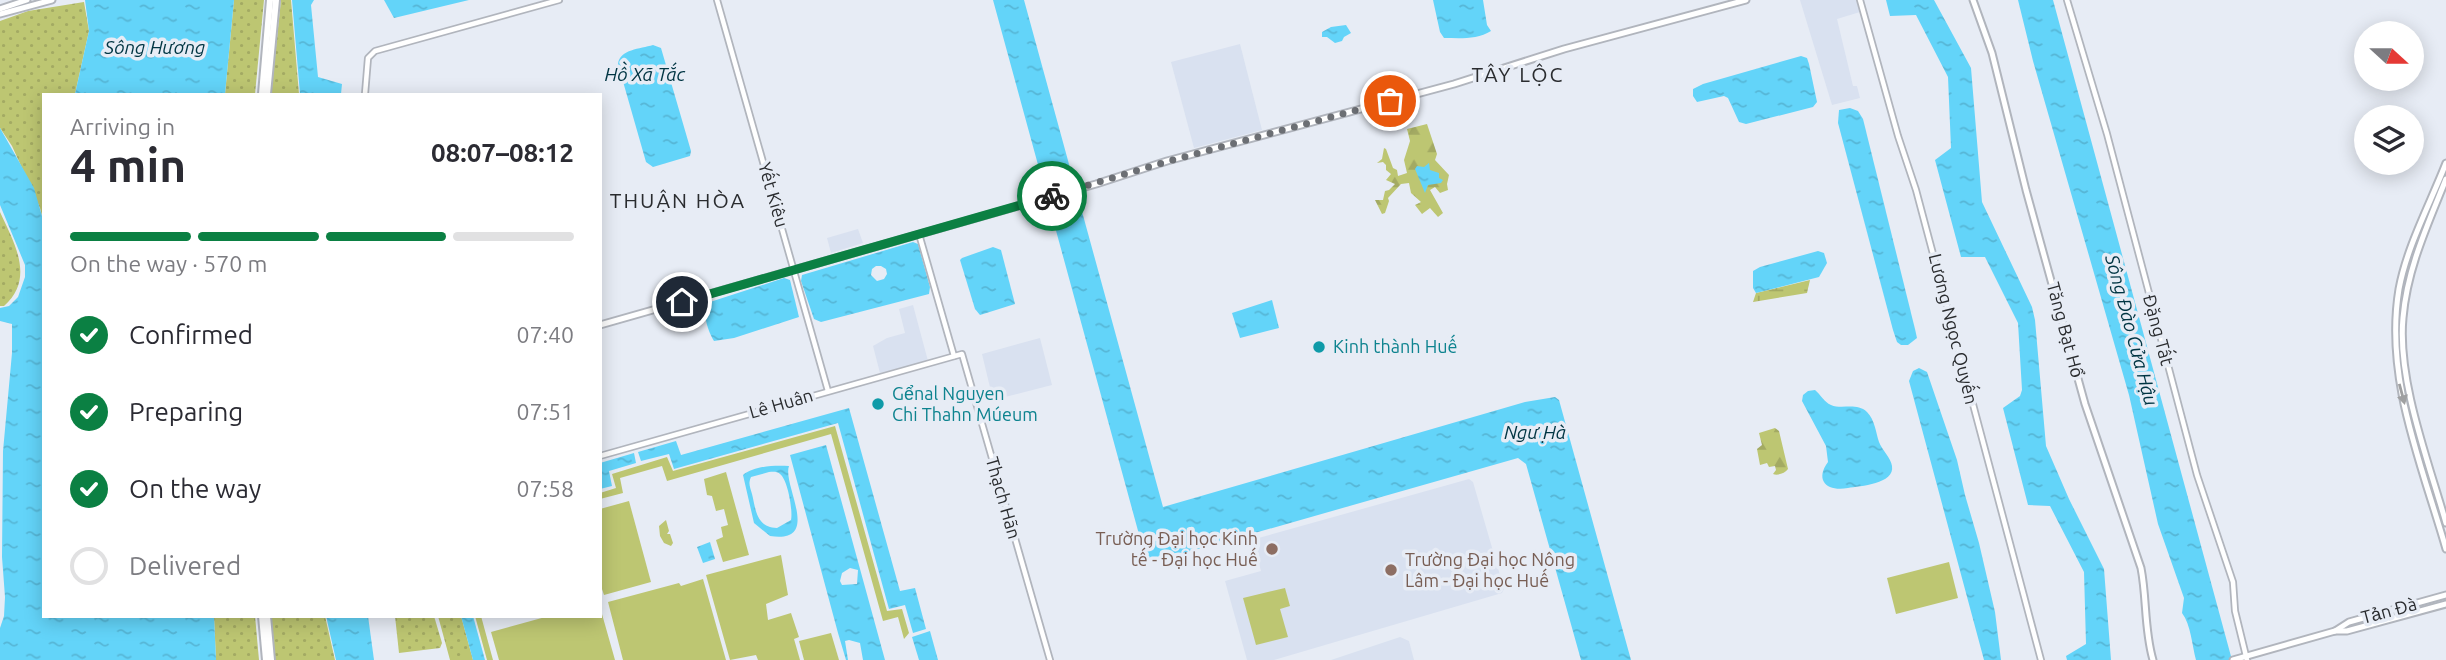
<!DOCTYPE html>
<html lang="en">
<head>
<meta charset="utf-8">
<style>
	:root { --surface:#fff; --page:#f7f7f7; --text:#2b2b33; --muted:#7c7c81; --line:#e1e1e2; --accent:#0b8043 }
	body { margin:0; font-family:Ubuntu,sans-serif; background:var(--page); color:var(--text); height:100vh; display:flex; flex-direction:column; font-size:26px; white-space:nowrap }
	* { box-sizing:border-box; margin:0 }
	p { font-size:23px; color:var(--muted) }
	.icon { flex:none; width:38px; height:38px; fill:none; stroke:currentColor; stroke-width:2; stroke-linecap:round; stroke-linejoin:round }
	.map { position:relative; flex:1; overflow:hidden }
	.side { position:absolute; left:42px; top:93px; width:560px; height:525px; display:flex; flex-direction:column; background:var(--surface); border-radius:0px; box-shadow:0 4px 18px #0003 }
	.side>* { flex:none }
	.needle { width:46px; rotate:111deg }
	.buttons { position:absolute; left:2354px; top:21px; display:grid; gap:14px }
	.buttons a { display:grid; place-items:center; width:70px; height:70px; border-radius:50%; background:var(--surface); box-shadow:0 4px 18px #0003; font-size:35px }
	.pin { position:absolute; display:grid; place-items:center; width:60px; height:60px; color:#fff; margin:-30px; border:4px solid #fff; border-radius:50%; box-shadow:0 2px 7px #0007 }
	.courier { position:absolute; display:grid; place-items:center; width:70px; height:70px; margin:-35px; border:5px solid #0b8043; border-radius:50%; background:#fff; color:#222; box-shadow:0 2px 9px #0007 }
	.head em { font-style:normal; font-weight:600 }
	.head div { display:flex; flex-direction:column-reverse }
	.head { display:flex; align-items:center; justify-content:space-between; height:119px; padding:0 28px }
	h1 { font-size:46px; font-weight:600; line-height:52px }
	.bar { display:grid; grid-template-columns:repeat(4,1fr); gap:10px 7px; align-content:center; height:84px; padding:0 28px }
	.bar i { height:9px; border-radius:5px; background:var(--line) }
	.bar .current { background:var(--accent) }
	.bar p { grid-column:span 4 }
	ol { padding:0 28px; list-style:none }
	li { display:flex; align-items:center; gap:21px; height:77px }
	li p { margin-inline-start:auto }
	li .icon { padding:7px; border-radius:50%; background:var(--accent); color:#fff; stroke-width:4 }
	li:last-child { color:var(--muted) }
	li i { width:38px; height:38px; border:4px solid var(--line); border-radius:50% }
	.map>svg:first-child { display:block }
	.built { fill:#d9e1f0 }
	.green { fill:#bdc672 }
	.forest { fill:url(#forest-firs) }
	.wetland { fill:url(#wetland-marsh) }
	.park { fill:url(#park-dots) }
	.water { fill:url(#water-ripples); fill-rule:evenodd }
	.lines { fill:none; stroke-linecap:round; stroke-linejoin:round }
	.tertiary-casing { stroke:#b1b5bd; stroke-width:8 }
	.secondary-casing { stroke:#b1b5bd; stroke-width:9 }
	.primary-casing { stroke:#b1b5bd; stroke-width:10 }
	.tertiary { stroke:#fff; stroke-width:4.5 }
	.secondary { stroke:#fff; stroke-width:5 }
	.primary { stroke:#fff; stroke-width:6 }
	.oneway { fill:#9fa0a1 }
	.done { stroke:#6c6f74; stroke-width:7; stroke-dasharray:0 12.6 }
	.route { stroke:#0b8043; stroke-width:9 }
	.culture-dot { fill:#0f9aa8; stroke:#e7ecf5; stroke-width:2.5 }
	.education-dot { fill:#8d6e63; stroke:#e7ecf5; stroke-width:2.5 }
	.labels { text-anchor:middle; stroke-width:7; stroke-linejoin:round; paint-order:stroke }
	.street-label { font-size:18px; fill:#2a2c2f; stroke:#e7ecf5 }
	.culture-label { font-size:18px; fill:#0d838f; stroke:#e7ecf5; text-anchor:start }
	.education-label { font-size:18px; fill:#785e54; stroke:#e7ecf5; text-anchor:end }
	.water-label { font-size:19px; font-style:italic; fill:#003543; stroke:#e7ecf5 }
	.quarter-label { font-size:21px; letter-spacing:2px; fill:#2a2c2f; stroke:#e7ecf5 }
</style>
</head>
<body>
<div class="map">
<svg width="2446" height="660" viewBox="0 0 2446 660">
	<defs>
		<pattern id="forest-firs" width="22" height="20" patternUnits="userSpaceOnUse" patternTransform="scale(1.75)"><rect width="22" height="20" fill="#bdc672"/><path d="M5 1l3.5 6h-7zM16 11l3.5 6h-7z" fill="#a3aa63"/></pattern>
		<pattern id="wetland-marsh" width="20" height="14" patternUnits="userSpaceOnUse" patternTransform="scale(1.75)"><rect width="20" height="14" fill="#bdc672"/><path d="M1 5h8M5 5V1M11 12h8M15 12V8" fill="none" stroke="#a3aa63"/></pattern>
		<pattern id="park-dots" width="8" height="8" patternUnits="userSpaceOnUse" patternTransform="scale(1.75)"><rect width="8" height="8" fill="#bdc672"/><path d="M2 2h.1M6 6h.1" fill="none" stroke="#a3aa63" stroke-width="1.8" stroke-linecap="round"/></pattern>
		<pattern id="water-ripples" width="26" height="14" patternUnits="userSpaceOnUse" patternTransform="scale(1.75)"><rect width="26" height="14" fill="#63d4f9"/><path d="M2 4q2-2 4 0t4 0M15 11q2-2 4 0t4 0" fill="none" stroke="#56b6d6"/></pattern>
	</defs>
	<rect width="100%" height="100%" fill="#e7ecf5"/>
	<!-- built -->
	<g class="built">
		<path d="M1800,0H1856L1860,12L1837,19L1853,86H1857L1860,98L1832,105Z"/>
		<path d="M1240,44L1262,130L1194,148L1171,62Z"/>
		<path d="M858,229L863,243L831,253L827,238Z"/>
		<path d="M913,305L928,361L880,373L873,346L887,338L905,333L899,309Z"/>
		<path d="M1040,338L1052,385L993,400L982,354Z"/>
		<path d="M1469,479L1473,482L1504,589L1502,593L1274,660H1247L1225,581L1261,571L1257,557L1252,558L1248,541Z"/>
		<path d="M1400,637L1409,641L1414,660H1331Z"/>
	</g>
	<!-- green -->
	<g class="green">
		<path d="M835,426L887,611L902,609L909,633L904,639L898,617L883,621L831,434L667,481L662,466L620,478L623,493L600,499V493L616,488L612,474L667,457L673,471Z"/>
		<path d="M726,472L749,555L723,562L716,540L723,537L721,527L728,525L724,509L716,511L712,496L707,495L704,479Z"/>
		<path d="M629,501L651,582L604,595L600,583V509Z"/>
		<path d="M666,520L669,531L667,534H670L673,543L671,546L664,543L660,536L659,526Z"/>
		<path d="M781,555L788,595L766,604L768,620L791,613L799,637L794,639L800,660H758L756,655L730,660L706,575Z"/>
		<path d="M1949,562L1958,598L1896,614L1887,578Z"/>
		<path d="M703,579L726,660H623L608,602L679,583L681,586Z"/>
		<path d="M1285,588L1290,606L1280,609L1288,637L1256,645L1243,598Z"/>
		<path d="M600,607L615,660H499L491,632L549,616H600Z"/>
		<path d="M475,616H481L493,660H487Z"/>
		<path d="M831,633L839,660H804L799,641Z"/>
	</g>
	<!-- forest -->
	<g class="forest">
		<path d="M1427,124L1437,154L1435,160L1449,175L1447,184L1448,190L1440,193L1435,187L1430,190L1443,213L1438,217L1430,208L1422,214L1415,205L1421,202L1411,193L1409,183L1401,184L1388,198L1389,201L1385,213L1382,214L1375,200H1383L1385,191L1389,190L1395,184L1386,180L1391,174L1386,170V165L1383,162L1377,163L1382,159L1384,148L1386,149L1393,168L1397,170L1398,176L1407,173L1404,160L1410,141L1407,129Z"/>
		<path d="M1775,428L1779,431L1788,469C1785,473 1778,476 1773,474L1776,470L1775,466L1769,467L1767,463L1760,465L1757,449L1762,445L1759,433Z"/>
	</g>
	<!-- wetland -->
	<path class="wetland" d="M1810,280L1807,293L1753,302L1756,293Z"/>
	<!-- park -->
	<g class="park">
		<path d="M234,0H264L255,94H225Z"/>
		<path d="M281,0H291L299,94H271Z"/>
		<path d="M84,2L89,31L75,94H44V223L40,208L12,146L0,128V21L28,11Z"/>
		<path d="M0,212C15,244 35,279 4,306H0Z"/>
		<path d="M214,616H255L259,660H216Z"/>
		<path d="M270,616H325L335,660H273Z"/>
		<path d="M395,616H434L442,643L440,648L399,653Z"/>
		<path d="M438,616H461L473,660H450Z"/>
	</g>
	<!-- water -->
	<g class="water">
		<path d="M85,0H234L225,94H75L89,31Z"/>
		<path d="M292,0H314L311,5L318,77L342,84L341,94H300Z"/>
		<path d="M384,0H469L394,18Z"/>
		<path d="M993,0H1024L1163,507L1525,402L1555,397L1559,400L1631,660H1581L1526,464L1518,458L1153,562L1146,560Z"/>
		<path d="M1433,0H1483L1487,25L1491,31C1477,40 1459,38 1444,38L1440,32Z"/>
		<path d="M1886,0H1934L1971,68L1982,202L2032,307L2035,320L2046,446L2069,499L2104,569L2111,660H2067L2066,656L2086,644L2084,572L2050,506L2028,505L2003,408L2020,396L2022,390L2018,323L1985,257H1961L1935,160L1951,148L1948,77L1916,15L1890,16Z"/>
		<path d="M2018,0H2053L2232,660H2196C2192,645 2191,625 2182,613L2184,598L2158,524L2129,395L2033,61Z"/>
		<path d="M1346,25L1351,33L1344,37L1342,41L1335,43L1327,37H1322V32L1331,27Z"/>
		<path d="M653,45L661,48L691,151L690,156L653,167L646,162L618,64C620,49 640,49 653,45Z"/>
		<path d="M1801,56L1807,58L1809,64L1817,102L1813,107L1746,124L1739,122L1728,98L1724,96L1697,102L1693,96V89L1703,84Z"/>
		<path d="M1850,108L1858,111L1863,119L1915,329L1917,338L1908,345H1901L1897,342L1893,330L1838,123L1839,110Z"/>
		<path d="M0,128L34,188L44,223V616H214L216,660H0V628L4,616L5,597L2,557L3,451L12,353V324L0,321V308L9,306L18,297L25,277V265L0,205Z"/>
		<path d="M1429,163L1430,170L1439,173V178L1443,180L1441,183L1428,185L1425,193L1415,169L1417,166L1424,167Z"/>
		<path d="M913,242L918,244L930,287L929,294L821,322L814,319L801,281L802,275ZM881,266L886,269L887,274L884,279L877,281L871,275L872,269L876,266Z"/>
		<path d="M993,247L1001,250L1015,304L980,315L975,309L960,260L962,258Z"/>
		<path d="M1818,251L1824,253L1827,263L1819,277L1756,293L1753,288V271L1760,267Z"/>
		<path d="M784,278L790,280L799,317L734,338L714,341C708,332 702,313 707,303Z"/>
		<path d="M1272,300L1279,328L1240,338L1232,313Z"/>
		<path d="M1919,368L1927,372L1957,460L1965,495L1979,543L1995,612L2001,660H1984L1909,381L1913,371Z"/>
		<path d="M1815,390C1821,395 1824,402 1831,405C1842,410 1856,402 1867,412C1875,420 1876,433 1879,442C1882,450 1891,458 1892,466C1895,484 1860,486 1848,488C1828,492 1814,481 1828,462L1826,446L1802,401L1803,395L1808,391Z"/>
		<path d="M849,408L900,591L915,588L926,629L913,633L905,605L889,609L838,423L674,469L669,454L641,461L638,452L676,441L681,455Z"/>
		<path d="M826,445L885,660H863L860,643L849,640L845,641L848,660H846L838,633L790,455ZM850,568L858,570L857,584L842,585L840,581L842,573Z"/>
		<path d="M634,453L636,463L609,471L612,486L600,489V463Z"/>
		<path d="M789,466C782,485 823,544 770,536L754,523L743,475C754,466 774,465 789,466ZM769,472C772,472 777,471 780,474C788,480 793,511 791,520L777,528C756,527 756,510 752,494C750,486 748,484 751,477Z"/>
		<path d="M710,542L715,559L703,563L697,547Z"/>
		<path d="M326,616H368L374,660H336Z"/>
		<path d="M461,616H473L485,660H473Z"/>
		<path d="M930,631L938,660H919L912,637Z"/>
	</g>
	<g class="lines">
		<!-- tertiary casing -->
		<g class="tertiary-casing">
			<g id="tertiary">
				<path d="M717,0L828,391"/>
				<path d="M1860,0L1898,136L1916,190L2041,660"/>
				<path d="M2067,0L2107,134L2197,475L2233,582L2235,611L2247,660"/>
				<path d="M365,94L368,58L375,51L559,0"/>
				<path d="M919,234L954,356"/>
				<path d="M600,456L962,354L1050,660"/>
			</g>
		</g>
		<!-- secondary casing -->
		<g class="secondary-casing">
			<g id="secondary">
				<path d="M1973,0L1992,53L2026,190L2085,404L2141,568C2147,599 2144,629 2153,660"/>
				<path d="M0,9L27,0"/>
				<path d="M0,14L52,0"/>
				<path d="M2446,163C2430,204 2407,246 2399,289C2384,378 2422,465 2446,549"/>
				<path d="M2446,179C2428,224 2407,269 2403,318C2397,380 2429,463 2446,523"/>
				<path d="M600,325L1096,184L1167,161L1454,84L1564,49L1746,0"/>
				<path d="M2335,631L2349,622L2446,595"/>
				<path d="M2233,660L2335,631H2347L2446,604"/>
			</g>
		</g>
		<!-- primary casing -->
		<g class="primary-casing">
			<g id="primary">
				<path d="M262,94L270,0"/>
				<path d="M267,94L276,0"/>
				<path d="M262,616L266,660"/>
				<path d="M267,616L271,660"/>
			</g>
		</g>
		<!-- tertiary -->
		<use href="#tertiary" class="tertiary"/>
		<!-- secondary -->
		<use href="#secondary" class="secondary"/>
		<!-- primary -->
		<use href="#primary" class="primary"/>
	</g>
	<!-- one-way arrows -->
	<defs><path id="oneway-solid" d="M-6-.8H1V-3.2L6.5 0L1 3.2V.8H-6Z" transform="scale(1.75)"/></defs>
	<use class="oneway" href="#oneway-solid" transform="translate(2402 394) rotate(75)"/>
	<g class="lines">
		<!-- done -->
		<path class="done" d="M1052,196L1162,163L1390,101"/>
		<!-- route -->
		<path class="route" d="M682,302L1052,196"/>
	</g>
	<!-- markers -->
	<g class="culture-dot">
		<circle cx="1319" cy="347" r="7"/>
		<circle cx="878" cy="404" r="7"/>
	</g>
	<g class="education-dot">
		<circle cx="1272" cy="549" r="7"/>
		<circle cx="1391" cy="570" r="7"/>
	</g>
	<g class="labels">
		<!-- street labels -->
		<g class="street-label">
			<text transform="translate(773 195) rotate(74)" y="6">Yết Kiêu</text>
			<text transform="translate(1953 329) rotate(76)" y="6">Lương Ngọc Quyến</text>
			<text transform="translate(2065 330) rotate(75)" y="6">Tăng Bạt Hổ</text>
			<text transform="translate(2158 330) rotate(75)" y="6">Đặng Tất</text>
			<text transform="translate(781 404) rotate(-16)" y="6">Lê Huân</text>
			<text transform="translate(1003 498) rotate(74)" y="6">Thạch Hãn</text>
			<text transform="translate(2389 611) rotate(-15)" y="6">Tản Đà</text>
		</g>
		<!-- culture labels -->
		<g class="culture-label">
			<text x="1333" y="353">Kinh thành Huế</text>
			<text x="892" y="400">Gểnal Nguyen<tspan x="892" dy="21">Chi Thahn Múeum</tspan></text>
		</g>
		<!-- education labels -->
		<g class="education-label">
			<text x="1258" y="545">Trường Đại học Kinh<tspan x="1258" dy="21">tế - Đại học Huế</tspan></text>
			<text x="1405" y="566" text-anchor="start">Trường Đại học Nông<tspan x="1405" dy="21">Lâm - Đại học Huế</tspan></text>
		</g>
		<!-- water labels -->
		<g class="water-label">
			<text x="155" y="54">Sông Hương</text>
			<text x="645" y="81">Hồ Xã Tắc</text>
			<text transform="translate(2132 330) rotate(75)" y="7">Sông Đào Cửa Hậu</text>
			<text x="1535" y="439">Ngự Hà</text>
		</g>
		<!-- quarter labels -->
		<g class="quarter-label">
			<text x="1518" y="82">TÂY LỘC</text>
			<text x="678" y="208">THUẬN HÒA</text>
		</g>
	</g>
</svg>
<div class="buttons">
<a><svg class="needle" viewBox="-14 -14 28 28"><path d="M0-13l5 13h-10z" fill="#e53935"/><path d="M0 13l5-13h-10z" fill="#7c7c81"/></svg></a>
<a><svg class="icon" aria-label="layers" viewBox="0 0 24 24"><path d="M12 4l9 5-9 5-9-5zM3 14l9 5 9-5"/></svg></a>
</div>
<div class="pin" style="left:1390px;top:101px;background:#ea580c"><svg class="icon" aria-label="bag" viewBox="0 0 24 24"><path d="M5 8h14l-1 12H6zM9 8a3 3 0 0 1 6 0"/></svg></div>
<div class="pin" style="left:682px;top:302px;background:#1f2937"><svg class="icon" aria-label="home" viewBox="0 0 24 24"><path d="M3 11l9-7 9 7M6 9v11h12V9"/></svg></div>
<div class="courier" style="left:1052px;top:196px"><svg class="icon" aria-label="bike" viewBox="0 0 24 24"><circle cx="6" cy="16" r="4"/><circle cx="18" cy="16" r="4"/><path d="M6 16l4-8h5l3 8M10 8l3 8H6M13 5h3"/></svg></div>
<section class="side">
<div class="head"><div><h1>4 min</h1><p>Arriving in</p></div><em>08:07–08:12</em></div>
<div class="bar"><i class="current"></i><i class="current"></i><i class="current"></i><i></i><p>On the way · 570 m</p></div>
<ol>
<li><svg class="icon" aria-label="check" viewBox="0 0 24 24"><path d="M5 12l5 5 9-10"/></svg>Confirmed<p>07:40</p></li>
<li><svg class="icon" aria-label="check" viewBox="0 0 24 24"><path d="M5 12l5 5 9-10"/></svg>Preparing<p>07:51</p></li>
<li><svg class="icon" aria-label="check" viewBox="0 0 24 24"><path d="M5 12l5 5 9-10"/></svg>On the way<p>07:58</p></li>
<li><i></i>Delivered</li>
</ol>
</section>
</div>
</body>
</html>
